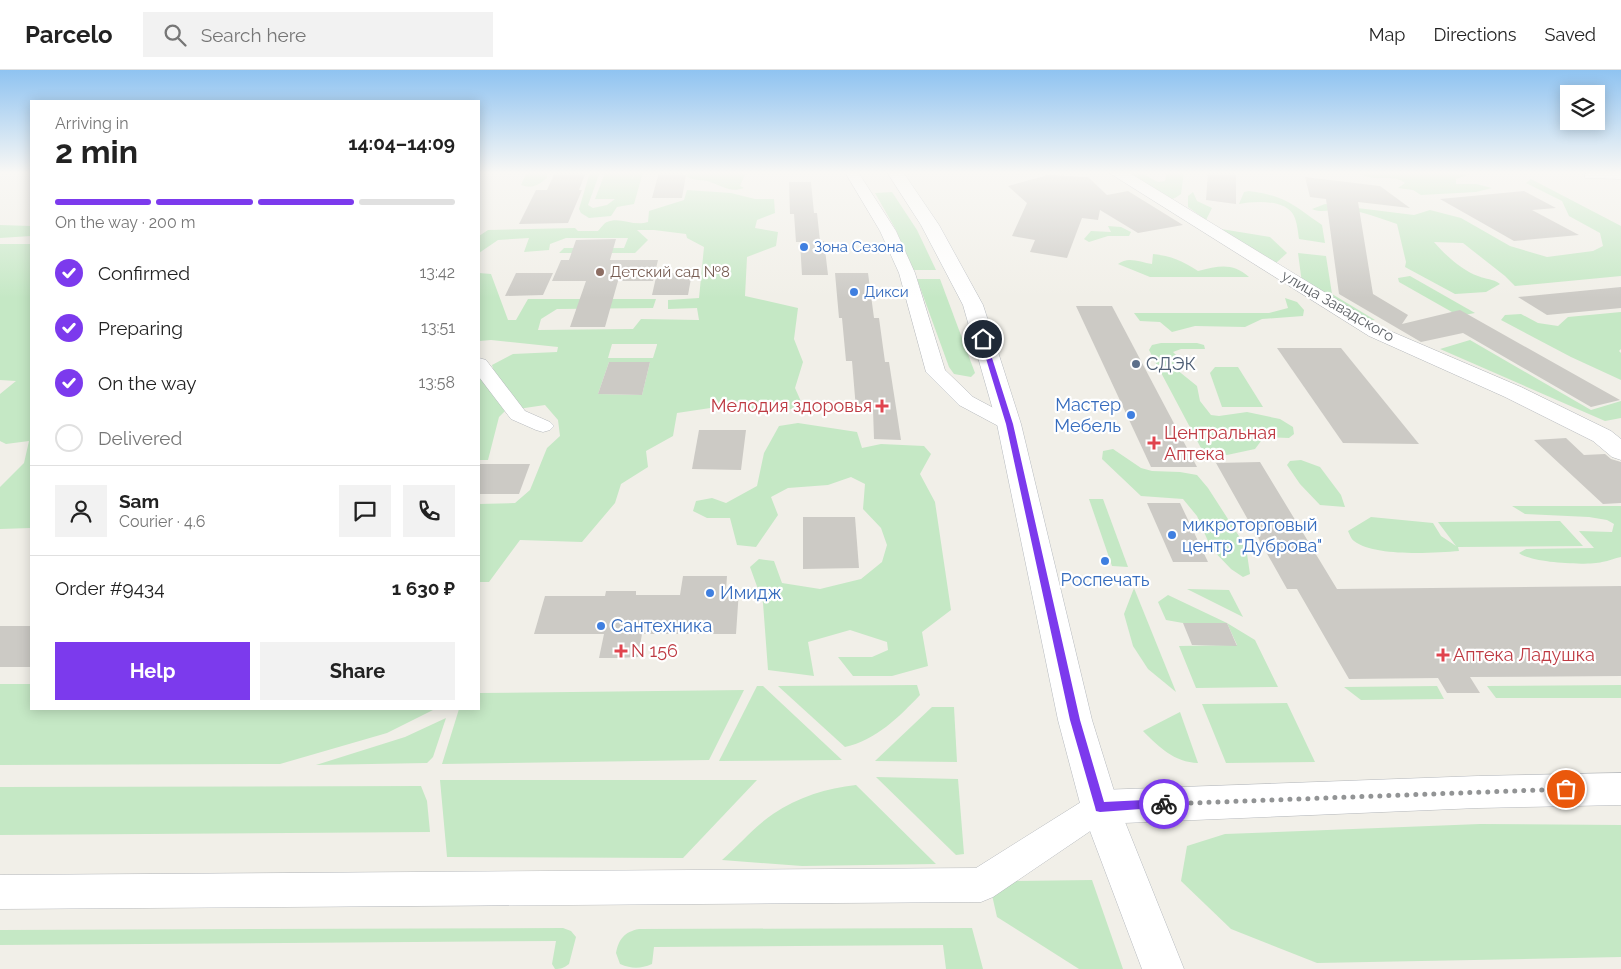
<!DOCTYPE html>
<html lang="en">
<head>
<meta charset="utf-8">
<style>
	:root { --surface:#fff; --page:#f2f2f2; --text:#222; --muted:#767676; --line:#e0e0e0; --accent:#7c3aed }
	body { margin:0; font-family:Raleway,sans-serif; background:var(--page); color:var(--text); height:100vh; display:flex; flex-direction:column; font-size:19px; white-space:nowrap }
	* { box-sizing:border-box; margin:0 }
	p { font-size:16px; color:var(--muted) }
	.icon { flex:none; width:28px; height:28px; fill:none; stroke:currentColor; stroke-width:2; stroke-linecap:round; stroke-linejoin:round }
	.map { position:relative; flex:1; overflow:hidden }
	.sheet { position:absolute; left:30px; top:30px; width:450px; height:610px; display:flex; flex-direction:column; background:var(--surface); border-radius:0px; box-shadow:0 2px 12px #0003 }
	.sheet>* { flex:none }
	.controls { position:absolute; left:1560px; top:15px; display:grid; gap:10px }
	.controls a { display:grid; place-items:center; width:45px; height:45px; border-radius:0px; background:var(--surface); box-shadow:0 2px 12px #0003; font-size:25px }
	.pin { position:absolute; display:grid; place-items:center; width:42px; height:42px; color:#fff; margin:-21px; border:2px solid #fff; border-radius:50%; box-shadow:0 1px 5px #0007 }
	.courier { position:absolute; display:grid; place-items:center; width:50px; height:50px; margin:-25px; border:4px solid #7c3aed; border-radius:50%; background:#fff; color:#222; box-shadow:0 1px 6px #0007 }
	.headline em { font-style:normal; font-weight:700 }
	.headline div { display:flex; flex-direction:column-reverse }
	.headline { display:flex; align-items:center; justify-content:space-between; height:85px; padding:0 25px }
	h1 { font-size:32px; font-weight:700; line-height:38px }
	.bar { display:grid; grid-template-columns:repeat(4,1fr); gap:8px 5px; align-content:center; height:60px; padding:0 25px }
	.bar i { height:6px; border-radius:4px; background:var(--line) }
	.bar .current { background:var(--accent) }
	.bar p { grid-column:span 4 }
	.line { display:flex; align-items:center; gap:12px; padding:0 25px; border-top:1px solid var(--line) }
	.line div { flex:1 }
	.round { display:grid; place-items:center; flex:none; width:52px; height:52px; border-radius:0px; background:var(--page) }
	ol { padding:0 25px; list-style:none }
	li { display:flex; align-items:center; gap:15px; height:55px }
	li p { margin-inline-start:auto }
	li .icon { padding:5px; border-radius:50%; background:var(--accent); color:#fff; stroke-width:4 }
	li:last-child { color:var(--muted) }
	li i { width:28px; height:28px; border:2px solid var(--line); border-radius:50% }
	.button { display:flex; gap:10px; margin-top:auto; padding:10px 25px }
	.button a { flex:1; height:58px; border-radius:0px; background:var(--accent); color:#fff; font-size:20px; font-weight:700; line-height:58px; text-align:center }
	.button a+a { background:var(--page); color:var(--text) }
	header { display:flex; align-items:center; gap:30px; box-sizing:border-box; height:70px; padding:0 25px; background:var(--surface); border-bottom:1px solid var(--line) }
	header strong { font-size:24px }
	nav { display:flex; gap:28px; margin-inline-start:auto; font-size:18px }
	.search { width:350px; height:45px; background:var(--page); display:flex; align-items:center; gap:12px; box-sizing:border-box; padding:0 18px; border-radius:0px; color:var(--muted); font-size:19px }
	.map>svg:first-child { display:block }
	.green { fill:#c5e8c5; fill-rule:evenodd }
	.building { fill:#cccac5 }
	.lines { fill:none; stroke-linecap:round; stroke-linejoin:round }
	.pedestrian-casing { stroke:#b5b8bc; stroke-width:1 }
	.minor-casing { stroke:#b5b8bc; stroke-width:1 }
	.tertiary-casing { stroke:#b5b8bc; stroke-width:1 }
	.secondary-casing { stroke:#b6babf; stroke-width:1 }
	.pedestrian { fill:#fff; fill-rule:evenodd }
	.minor { fill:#fff; fill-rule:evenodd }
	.tertiary { fill:#fff; fill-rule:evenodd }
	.secondary { fill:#fff; fill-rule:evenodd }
	.route { fill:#7c3aed }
	.done { stroke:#929495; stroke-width:5; stroke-dasharray:0 9 }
	.shop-dot { fill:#3f7fe0; stroke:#fff; stroke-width:2 }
	.education-dot { fill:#8d6e63; stroke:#fff; stroke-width:2 }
	.service-dot { fill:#5c6f8a; stroke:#fff; stroke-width:2 }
	.health-dot { fill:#e0444e; stroke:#fff; stroke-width:2 }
	.labels { text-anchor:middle; stroke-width:4.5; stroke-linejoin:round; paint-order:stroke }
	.far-shop-label { font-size:15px; fill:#366cbe; stroke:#fff; text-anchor:start }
	.far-education-label { font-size:15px; fill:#785e54; stroke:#fff; text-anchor:start }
	.far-street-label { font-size:15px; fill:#5f6368; stroke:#fff }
	.service-label { font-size:18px; fill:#4e5e75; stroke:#fff; text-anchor:start }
	.shop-label { font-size:18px; fill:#366cbe; stroke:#fff; text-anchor:start }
	.health-label { font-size:18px; fill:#be3a42; stroke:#fff; text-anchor:start }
</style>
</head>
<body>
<header>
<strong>Parcelo</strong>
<div class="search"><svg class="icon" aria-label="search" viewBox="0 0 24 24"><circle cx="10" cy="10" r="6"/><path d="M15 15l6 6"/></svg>Search here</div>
<nav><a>Map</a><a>Directions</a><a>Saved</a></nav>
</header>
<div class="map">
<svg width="1621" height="899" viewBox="0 0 1621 899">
	<rect width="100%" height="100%" fill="#f1efe8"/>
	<!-- green -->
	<g class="green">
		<path d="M527,102H544L547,104V108C538,115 533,119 521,115Z"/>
		<path d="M590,102H600L588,135L593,138L607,135L615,129H595L605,103H634L632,109L637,102H643L634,134L617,137L611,146L589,148L581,143L579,139Z"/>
		<path d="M688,102H746L740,116L744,118C730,123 723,116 710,112C702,109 695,111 687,107Z"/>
		<path d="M1127,102H1139L1158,112L1165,111L1166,105L1164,102H1184L1181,124L1175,128L1166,131Z"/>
		<path d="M1375,102L1456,103L1467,105L1456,109V114H1476L1492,118L1476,122L1421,125L1413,120L1398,118L1405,113C1392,103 1375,113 1362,104Z"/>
		<path d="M1531,109L1621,156V206L1515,216L1505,206L1463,173L1434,172C1444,184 1463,201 1478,206C1487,210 1492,208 1500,214L1486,222L1455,224L1405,197L1406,192L1397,154C1380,148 1361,141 1343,139C1332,138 1323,144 1312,139L1325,134L1414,145L1430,140L1461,148L1510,176L1547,187L1593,181L1603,176L1600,163L1569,146L1562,131L1526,113Z"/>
		<path d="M687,120L731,123L755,129H774L775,143L757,150L755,158L778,162L776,176L747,187L745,226L798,238L794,269L803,292L795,318L803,336L793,339L748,342L717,337L677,343L673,366L646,381L648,397L621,414L615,433L582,472L520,470L489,512H479V434L515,433L530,420L547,378L560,366L558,350L545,335L505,341L499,347L488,390H479V306L496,308L492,295L513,284L557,282L558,277L491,270L479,271V203L491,204L508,250H516L528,229H656L653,238L557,239L541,249L538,260L633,259L641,249L699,250L697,238L668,239V230L699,228L704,177L687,168L686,164L654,160H637L648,170L635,183H559L564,178H624L628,168H566L550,174L549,180L524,182L529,168L498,170L479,183V166L488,160L575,158L578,161H598C600,159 604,153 607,152C620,146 633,157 648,152L649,141L684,130ZM612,274H657V275L653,288H608ZM609,292H650L642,325L598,324Z"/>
		<path d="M1249,121C1286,126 1293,135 1322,155L1325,173L1299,169C1298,162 1297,152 1294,146C1286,129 1254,131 1239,134L1244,122Z"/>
		<path d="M892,122L917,160L936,200H912L896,160L875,123Z"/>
		<path d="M1193,122L1197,131L1212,138L1206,150L1188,137V126Z"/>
		<path d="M0,155L31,156V166L0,168Z"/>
		<path d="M1108,156L1121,157L1131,162L1129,166H1108L1089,172L1084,169L1091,161L1111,162Z"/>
		<path d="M1215,158L1270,167L1287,183L1276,193Z"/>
		<path d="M0,174H31V458L0,459V417L24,393L29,371L6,374L0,371V324L16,311L0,310Z"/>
		<path d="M1298,183L1326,186L1332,224L1375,250H1363L1302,213Z"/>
		<path d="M1153,184C1171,186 1183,191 1198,201C1219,196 1232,192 1249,207H1150L1118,194C1128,186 1140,192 1152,194Z"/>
		<path d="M1410,206L1475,243L1459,246L1399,212L1398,208Z"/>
		<path d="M917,209H940L975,303L971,307L954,304L949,297Z"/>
		<path d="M1285,228L1297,232L1304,240L1303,246L1262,249L1245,257L1195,256L1172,262L1160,252L1140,251L1134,243H1269L1288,238Z"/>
		<path d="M1621,242V279L1619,281L1621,283V310L1571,287L1501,250L1505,245L1521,244L1538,253L1558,256L1568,247Z"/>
		<path d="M1470,270L1591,340L1621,331V348L1605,351L1440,279Z"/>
		<path d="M1161,273H1197L1204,275L1205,279H1181L1173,282L1181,290L1171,295L1197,316L1200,331L1211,345L1219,346L1247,342L1280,349L1293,357L1294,364L1289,368L1264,367L1255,379L1227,385L1202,380L1149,280L1152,275Z"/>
		<path d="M1215,297H1238L1263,337H1222L1210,303Z"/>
		<path d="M798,353L857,362L862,378L881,374L924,376L931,384L920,404L935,432L951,540L922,562L928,596L892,606H853L838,587H872L888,580L887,572L850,560L808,572L814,606L768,600L763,533L750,497L759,489L774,491L782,513L820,519L861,509L882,492L887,475L881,458L863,439L865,414L851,407L828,415L788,418L771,427L778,445L756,477L737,475L730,448H707L693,441L696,431L712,428L726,433L757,416L764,383L779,356Z"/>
		<path d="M1113,379L1141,398L1152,401L1180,402L1197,405L1208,418L1246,477L1250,504L1243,507L1231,499L1211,478L1197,446L1183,429L1141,426L1102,389L1103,381Z"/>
		<path d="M1301,390L1320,397L1341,425L1345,437L1320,435L1300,414L1287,395L1290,391Z"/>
		<path d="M1089,429H1103L1128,497L1112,496Z"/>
		<path d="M1512,436H1621V487C1615,488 1609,491 1602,492C1587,496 1531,493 1519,483L1526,479L1594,478L1579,461L1612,462L1614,454L1607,450L1589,447L1525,444Z"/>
		<path d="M1371,447L1433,453L1441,466L1456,476L1438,452L1560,451L1583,476L1458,477L1459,481C1433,483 1375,487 1354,471C1351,469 1350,465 1348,461Z"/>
		<path d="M1134,518L1176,622L1148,599L1133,576L1124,544Z"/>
		<path d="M1187,519L1229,520L1243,547Z"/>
		<path d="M1168,525L1227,553L1255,570L1278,617L1196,618L1179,576L1237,575L1227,553H1183L1166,550L1158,532Z"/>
		<path d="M0,614H31V639H435L387,663L280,694L0,695Z"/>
		<path d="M917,615L920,625C899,647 876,670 845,677L778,616Z"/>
		<path d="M1621,615V628H1496L1487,616Z"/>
		<path d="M757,616H763L842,690L719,691Z"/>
		<path d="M1437,616L1444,629L1361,630L1344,617Z"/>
		<path d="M744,620L709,690L442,694L459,639H479V623Z"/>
		<path d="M1287,633L1315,692L1226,693L1202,634Z"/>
		<path d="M932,637H954L957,692L875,691Z"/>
		<path d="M1180,642L1198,693C1174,692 1160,678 1143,661Z"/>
		<path d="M446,648L433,687L427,693L316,695L405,667Z"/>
		<path d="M876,707L958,709L964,784L956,785Z"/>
		<path d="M440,710H757L683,788L447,787Z"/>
		<path d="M856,715L936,794L802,796L722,790C739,775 755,756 773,744C798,727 827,718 856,715Z"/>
		<path d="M421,716L427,731L430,762L0,765V717Z"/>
		<path d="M1480,754L1621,755V887L1317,893L1231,859L1181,811L1187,776L1225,764Z"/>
		<path d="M1092,810L1123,899H1079L997,847L992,825L1007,811Z"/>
		<path d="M563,858L571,861L576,867L569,894C564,898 561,899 555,899L552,894L556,871L0,875V860Z"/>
		<path d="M972,858L983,899H946L943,875L654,877L652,894C640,899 632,899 620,894L616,883C619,869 624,862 639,859Z"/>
	</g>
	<!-- building -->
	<g class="building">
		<path d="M555,102H586L579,120H582L568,153L519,154L536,120H547Z"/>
		<path d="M659,102H684L683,105H686L682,128H652Z"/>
		<path d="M1208,102H1236V134L1206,130Z"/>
		<path d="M1048,105L1088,107L1107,125L1128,121L1183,155L1138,163L1100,140L1098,150L1082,148L1067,188L1030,182L1035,170L1012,166L1027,133L1008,116Z"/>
		<path d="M1305,107L1380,116L1410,138L1358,132L1373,224L1408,245L1402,254L1460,240L1620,330L1591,337L1463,263L1421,272L1339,224L1326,129L1310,127Z"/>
		<path d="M789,112H811L814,143H817L820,171H824L828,205H802L800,172H796L794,144H790Z"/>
		<path d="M1524,121L1556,138L1532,140L1579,165L1514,171L1440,129Z"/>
		<path d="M616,169L610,190H658L653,211H618L605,257H570L586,211H552L561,190H569L576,170Z"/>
		<path d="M516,203H553L543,225L505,226Z"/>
		<path d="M657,203H692L688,225H652Z"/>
		<path d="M835,203H868L874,248H879L885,292H889L901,370L874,369L873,339H856L852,291H846L842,248H839Z"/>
		<path d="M1621,217V238L1547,245L1518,227Z"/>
		<path d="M1076,236H1112L1197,397H1151Z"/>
		<path d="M1277,278H1341L1419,374L1343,373Z"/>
		<path d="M609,292H650L642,325L598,324Z"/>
		<path d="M699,360H746L741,400L692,399Z"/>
		<path d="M1566,368L1584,385L1605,384L1611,389L1621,392V433L1603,434L1534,370Z"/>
		<path d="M1260,392L1337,519L1621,516V606L1470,607L1480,623H1447L1438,608L1349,609L1297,519H1287L1216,393Z"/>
		<path d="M479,394H530L519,424H479Z"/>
		<path d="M1147,433H1180L1208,492H1173Z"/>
		<path d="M803,447H855L859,498L803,499Z"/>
		<path d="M683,506H727L726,520H739L736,564H642L638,587L618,588H599L604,564H534L545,526H605L606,521H636V525H680Z"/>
		<path d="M1183,553H1227L1237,576L1192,575Z"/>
		<rect x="0" y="556" width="31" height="41"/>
	</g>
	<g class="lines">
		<!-- pedestrian casing -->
		<g class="pedestrian-casing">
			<path id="pedestrian" d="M1589,103H1621V109L1585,108V104Z"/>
		</g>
		<!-- minor casing -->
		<g class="minor-casing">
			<g id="minor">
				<path d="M845,102H858L896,161L915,203L945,300L973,327L1016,350L1019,354L1016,358L1009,360L1002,358L959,335L926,302L899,203L880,161Z"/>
				<path d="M479,288L486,290L525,341L550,352L554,356L550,360L543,362L536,360L511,349L479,307Z"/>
				<path d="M1100,722L1111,727L1116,737L1111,747L993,827L981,832L0,839V805L976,798L1089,727Z"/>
			</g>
		</g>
		<!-- tertiary casing -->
		<g class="tertiary-casing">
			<g id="tertiary">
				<path d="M1108,102H1128L1383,258L1521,317L1611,361L1621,369V390L1612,387L1593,371L1505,327L1369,266Z"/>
				<path d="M1621,703V735L1478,738L1100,754L1087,749L1081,737L1087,725L1100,720L1478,706Z"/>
			</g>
		</g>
		<!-- secondary casing -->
		<g class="secondary-casing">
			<path id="secondary" d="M887,102H903L939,155L983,235L1021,354L1092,650L1119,737L1184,899H1142L1081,737L1058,650L997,354L963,235L921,155Z"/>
		</g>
		<!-- pedestrian -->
		<use href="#pedestrian" class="pedestrian"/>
		<!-- minor -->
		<use href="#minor" class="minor"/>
		<!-- tertiary -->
		<use href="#tertiary" class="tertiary"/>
		<!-- secondary -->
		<use href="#secondary" class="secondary"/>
	</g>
	<!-- sky -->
	<linearGradient id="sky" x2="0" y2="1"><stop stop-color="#8fc3f1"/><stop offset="0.45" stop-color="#f9f8f5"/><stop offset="1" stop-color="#f9f8f5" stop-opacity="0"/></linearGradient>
	<rect width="1621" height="228" fill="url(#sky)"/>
	<!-- route -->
	<path class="route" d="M983,267L986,269L1013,354L1080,650L1104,732L1164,729L1168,730L1170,734L1168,737L1100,742L1096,741L1095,737L1070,650L1006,354L980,269Z"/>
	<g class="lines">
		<!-- done -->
		<path class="done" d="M1164,734L1566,719"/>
	</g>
	<!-- markers -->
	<g class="shop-dot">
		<circle cx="804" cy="177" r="5"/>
		<circle cx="854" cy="222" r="5"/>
		<circle cx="1131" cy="345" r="5"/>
		<circle cx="1172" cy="465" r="5"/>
		<circle cx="1105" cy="491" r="5"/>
		<circle cx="710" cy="523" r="5"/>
		<circle cx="601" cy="556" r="5"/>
	</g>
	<circle class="education-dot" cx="600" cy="202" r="5"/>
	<circle class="service-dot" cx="1136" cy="294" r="5"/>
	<g class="health-dot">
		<path d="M879.5 328.5h5v5h5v5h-5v5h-5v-5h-5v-5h5z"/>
		<path d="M1151.5 365.5h5v5h5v5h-5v5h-5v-5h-5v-5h5z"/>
		<path d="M618.5 573.5h5v5h5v5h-5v5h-5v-5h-5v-5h5z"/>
		<path d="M1440.5 577.5h5v5h5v5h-5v5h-5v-5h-5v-5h5z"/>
	</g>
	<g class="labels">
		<!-- far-shop labels -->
		<g class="far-shop-label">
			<text x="814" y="182">Зона Сезона</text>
			<text x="864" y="227">Дикси</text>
		</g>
		<!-- far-education labels -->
		<g class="far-education-label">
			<text x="610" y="207">Детский сад №8</text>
		</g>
		<!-- far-street labels -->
		<g class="far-street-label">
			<text transform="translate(1338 236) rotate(30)" y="5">улица Завадского</text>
		</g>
		<!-- service labels -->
		<g class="service-label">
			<text x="1146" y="300">СДЭК</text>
		</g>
		<!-- shop labels -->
		<g class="shop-label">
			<text x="1121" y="341" text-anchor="end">Мастер<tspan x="1121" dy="21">Мебель</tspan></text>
			<text x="1182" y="461">микроторговый<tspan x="1182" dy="21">центр "Дуброва"</tspan></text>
			<text x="1105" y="516" text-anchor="middle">Роспечать</text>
			<text x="720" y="529">Имидж</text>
			<text x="611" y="562">Сантехника</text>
		</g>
		<!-- health labels -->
		<g class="health-label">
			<text x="872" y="342" text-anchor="end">Мелодия здоровья</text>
			<text x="1164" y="369">Центральная<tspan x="1164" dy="21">Аптека</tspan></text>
			<text x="631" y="587">N 156</text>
			<text x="1453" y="591">Аптека Ладушка</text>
		</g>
	</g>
</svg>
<div class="controls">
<a><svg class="icon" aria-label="layers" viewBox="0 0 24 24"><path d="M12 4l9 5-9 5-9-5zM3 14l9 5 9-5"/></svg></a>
</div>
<div class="pin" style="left:1566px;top:719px;background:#ea580c"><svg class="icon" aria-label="bag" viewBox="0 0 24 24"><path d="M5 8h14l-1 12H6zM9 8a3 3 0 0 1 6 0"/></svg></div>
<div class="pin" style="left:983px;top:269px;background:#1f2937"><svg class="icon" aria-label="home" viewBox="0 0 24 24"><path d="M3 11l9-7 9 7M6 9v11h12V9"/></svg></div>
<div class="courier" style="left:1164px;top:734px"><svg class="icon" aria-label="bike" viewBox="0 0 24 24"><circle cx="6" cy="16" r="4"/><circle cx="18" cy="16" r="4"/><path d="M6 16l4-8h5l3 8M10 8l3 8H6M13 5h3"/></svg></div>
<section class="sheet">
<div class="headline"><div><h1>2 min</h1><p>Arriving in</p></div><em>14:04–14:09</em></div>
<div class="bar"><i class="current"></i><i class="current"></i><i class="current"></i><i></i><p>On the way · 200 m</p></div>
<ol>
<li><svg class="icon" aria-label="check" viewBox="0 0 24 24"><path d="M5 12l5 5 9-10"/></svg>Confirmed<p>13:42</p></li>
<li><svg class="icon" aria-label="check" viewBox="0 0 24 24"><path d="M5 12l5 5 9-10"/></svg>Preparing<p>13:51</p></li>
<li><svg class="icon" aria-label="check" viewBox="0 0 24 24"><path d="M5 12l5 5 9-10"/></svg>On the way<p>13:58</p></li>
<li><i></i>Delivered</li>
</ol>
<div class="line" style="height:90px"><a class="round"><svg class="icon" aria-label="person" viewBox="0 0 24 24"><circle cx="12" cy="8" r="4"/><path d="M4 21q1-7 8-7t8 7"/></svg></a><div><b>Sam</b><p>Courier · 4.6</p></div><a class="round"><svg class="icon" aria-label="chat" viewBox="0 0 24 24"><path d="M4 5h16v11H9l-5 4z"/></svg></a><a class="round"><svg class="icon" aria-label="phone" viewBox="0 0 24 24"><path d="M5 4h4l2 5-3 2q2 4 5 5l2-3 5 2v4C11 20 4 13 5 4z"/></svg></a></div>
<div class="line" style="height:65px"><div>Order #9434</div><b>1 630 ₽</b></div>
<div class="button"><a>Help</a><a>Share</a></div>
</section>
</div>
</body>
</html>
